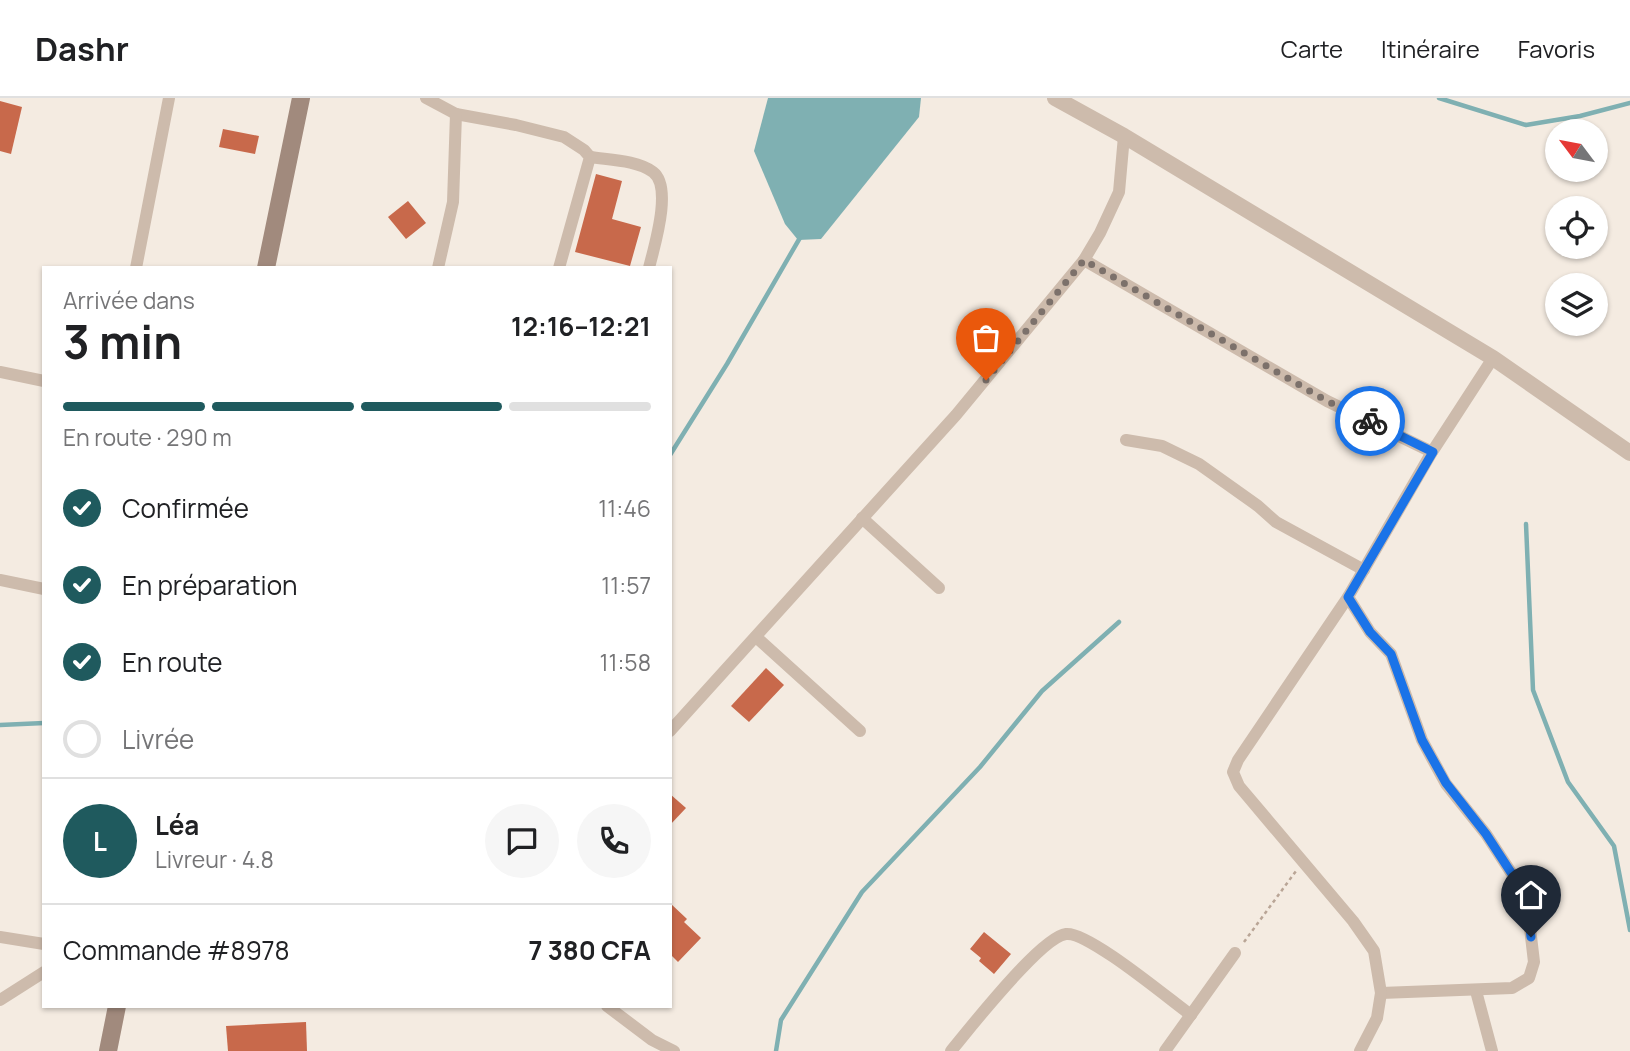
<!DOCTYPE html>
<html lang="fr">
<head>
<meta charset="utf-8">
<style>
	:root { --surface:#fff; --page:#f6f6f6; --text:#202124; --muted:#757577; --line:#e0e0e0; --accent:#1f5a5e }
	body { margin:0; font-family:Manrope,sans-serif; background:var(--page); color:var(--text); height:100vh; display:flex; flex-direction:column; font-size:26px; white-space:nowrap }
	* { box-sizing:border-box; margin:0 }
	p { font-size:23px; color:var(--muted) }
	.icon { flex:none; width:38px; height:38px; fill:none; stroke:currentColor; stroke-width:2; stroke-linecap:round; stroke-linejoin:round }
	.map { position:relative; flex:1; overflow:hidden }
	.panel { position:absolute; left:42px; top:168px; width:630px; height:742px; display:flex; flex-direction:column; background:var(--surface); border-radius:0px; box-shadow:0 2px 5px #0004 }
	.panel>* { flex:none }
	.needle { width:46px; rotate:302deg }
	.controls { position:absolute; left:1545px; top:21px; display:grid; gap:14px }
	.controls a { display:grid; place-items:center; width:63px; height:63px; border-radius:50%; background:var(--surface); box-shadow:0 2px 5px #0004; font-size:35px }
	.pin { position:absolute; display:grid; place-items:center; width:60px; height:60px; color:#fff; margin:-72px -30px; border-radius:50% 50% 50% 0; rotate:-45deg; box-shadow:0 0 7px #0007 }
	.pin .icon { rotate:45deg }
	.courier { position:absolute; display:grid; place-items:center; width:70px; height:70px; margin:-35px; border:5px solid #1a73e8; border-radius:50%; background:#fff; color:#222; box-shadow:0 2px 9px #0007 }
	.overview em { font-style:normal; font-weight:700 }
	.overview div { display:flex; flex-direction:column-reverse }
	.overview { display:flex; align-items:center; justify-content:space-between; height:119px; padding:0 21px }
	h1 { font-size:46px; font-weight:700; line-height:52px }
	.bar { display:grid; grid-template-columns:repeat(4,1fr); gap:10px 7px; align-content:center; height:84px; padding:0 21px }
	.bar i { height:9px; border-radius:5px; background:var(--line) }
	.bar .active { background:var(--accent) }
	.bar p { grid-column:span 4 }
	.line { display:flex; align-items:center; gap:18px; padding:0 21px; border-top:2px solid var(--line) }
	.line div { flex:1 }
	.round { display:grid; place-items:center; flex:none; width:74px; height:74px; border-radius:37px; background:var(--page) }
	ol { padding:0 21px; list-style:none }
	li { display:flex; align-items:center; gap:21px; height:77px }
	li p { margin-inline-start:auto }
	li .icon { padding:7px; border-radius:50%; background:var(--accent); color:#fff; stroke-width:4 }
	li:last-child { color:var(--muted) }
	li i { width:38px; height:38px; border:4px solid var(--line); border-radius:50% }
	header { display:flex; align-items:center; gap:42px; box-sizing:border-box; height:98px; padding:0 35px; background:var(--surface); border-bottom:2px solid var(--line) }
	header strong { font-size:33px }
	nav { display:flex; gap:38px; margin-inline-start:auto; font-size:24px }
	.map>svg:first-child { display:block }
	.water { fill:#7fb0b2 }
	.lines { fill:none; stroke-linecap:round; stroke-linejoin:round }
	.stream { stroke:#7fb0b2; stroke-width:4.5 }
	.building { fill:#c8694b }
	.path { stroke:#b9a596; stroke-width:2.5; stroke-dasharray:3.5 3.5; stroke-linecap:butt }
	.minor { stroke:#cdbbac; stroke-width:12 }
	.tertiary { stroke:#cdbbac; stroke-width:16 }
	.secondary { stroke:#a18a7d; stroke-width:18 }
	.done { stroke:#7c716b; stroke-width:7; stroke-dasharray:0 12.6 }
	.route { stroke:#1a73e8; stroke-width:9 }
</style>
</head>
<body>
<header>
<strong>Dashr</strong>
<nav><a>Carte</a><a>Itinéraire</a><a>Favoris</a></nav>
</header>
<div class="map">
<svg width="1630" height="953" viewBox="0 0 1630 953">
	<rect width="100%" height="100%" fill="#f4ebe1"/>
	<!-- water -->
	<path class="water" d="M768,0H921L919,19L821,141L798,142L785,126L754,53Z"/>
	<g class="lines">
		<!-- stream -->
		<g class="stream">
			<path d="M1439,0L1526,27L1580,18L1630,5"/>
			<path d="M670,357L727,266L801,138"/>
			<path d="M1526,426L1533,592L1568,684L1614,748L1630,832"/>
			<path d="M0,627L44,625"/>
			<path d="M776,953L781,922L862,794L980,669L1042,593L1119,524"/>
		</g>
	</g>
	<!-- building -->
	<g class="building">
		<path d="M0,3L22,9L11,56L0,53Z"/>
		<path d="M223,31L259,38L255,56L219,49Z"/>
		<path d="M596,76L622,83L612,121L641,129L630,168L575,154Z"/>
		<path d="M408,103L426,125L406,141L388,119Z"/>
		<path d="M766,570L784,587L749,624L731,608Z"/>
		<path d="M670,696L686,710L670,727Z"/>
		<path d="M670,805L687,821L684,824L701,840L678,864L670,856Z"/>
		<path d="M984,834L1011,856L994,876L979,863L981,860L970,851Z"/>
		<path d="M306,924L307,953H228L226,928Z"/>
	</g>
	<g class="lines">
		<!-- path -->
		<path class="path" d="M1244,844L1296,773"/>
		<!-- minor -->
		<g class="minor">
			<path d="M426,0L456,16L516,27L564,39L584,52L590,59L559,170"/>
			<path d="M590,59C609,62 637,62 653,74C673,89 654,149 649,170"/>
			<path d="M1084,162L1327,303L1432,354"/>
			<path d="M136,170L169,0"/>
			<path d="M438,170L453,104L456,16"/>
			<path d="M0,274L44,283"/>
			<path d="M1126,342L1162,348L1199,366L1258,408L1276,424L1364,472"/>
			<path d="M862,420L939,490"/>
			<path d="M0,482L44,491"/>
			<path d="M1348,499L1370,534L1391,556L1422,642L1446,686L1486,736L1512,776L1528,813L1534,864L1529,880L1512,890L1381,895"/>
			<path d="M756,539L860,633"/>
			<path d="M670,633L956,317L1084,162L1100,135L1119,94L1124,38"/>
			<path d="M0,839L44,846"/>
			<path d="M1476,893L1492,953"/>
			<path d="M0,902L44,874"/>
			<path d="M607,908L652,942L674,953"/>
			<path d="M951,953C970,930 1041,839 1066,836C1088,833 1170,902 1191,917"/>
			<path d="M1165,953L1235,855"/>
			<path d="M1360,953L1377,920L1381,895L1374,853L1353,823L1239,688L1233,674L1238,662L1348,499L1432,354L1493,260"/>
		</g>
		<!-- tertiary -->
		<path class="tertiary" d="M1055,0L1124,38L1493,260L1630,355"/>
		<!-- secondary -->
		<g class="secondary">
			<path d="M266,170L301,0"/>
			<path d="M108,953L117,908"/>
		</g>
	</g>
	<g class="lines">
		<!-- done -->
		<path class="done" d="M986,282L1084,162L1327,303L1370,323"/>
		<!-- route -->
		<path class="route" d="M1370,323L1433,354L1348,499L1370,534L1391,556L1422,642L1446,685L1486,736L1512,776L1528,813L1531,839"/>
	</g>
</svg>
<div class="controls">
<a><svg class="needle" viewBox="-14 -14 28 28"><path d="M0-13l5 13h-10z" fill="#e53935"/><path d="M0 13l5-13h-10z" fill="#757577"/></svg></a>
<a><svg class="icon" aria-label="locate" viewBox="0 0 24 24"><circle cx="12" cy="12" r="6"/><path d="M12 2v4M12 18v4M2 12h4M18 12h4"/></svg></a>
<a><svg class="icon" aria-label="layers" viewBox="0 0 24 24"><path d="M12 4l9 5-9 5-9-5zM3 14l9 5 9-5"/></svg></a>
</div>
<div class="pin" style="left:986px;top:282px;background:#ea580c"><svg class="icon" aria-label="bag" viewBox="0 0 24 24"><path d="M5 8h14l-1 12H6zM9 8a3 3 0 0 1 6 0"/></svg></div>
<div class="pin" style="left:1531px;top:839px;background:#1f2937"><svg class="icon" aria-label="home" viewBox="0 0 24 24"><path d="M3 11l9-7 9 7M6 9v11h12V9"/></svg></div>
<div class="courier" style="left:1370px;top:323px"><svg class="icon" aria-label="bike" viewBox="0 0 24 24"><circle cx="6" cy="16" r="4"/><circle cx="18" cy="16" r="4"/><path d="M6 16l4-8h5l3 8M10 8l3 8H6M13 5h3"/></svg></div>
<section class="panel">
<div class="overview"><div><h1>3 min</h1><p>Arrivée dans</p></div><em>12:16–12:21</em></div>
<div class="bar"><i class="active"></i><i class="active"></i><i class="active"></i><i></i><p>En route · 290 m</p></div>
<ol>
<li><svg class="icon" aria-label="check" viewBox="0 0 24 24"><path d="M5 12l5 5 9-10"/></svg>Confirmée<p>11:46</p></li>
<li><svg class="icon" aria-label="check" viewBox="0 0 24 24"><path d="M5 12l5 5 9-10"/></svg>En préparation<p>11:57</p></li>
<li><svg class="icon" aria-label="check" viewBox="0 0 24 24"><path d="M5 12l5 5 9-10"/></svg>En route<p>11:58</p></li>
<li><i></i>Livrée</li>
</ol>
<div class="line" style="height:126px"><b class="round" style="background:var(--accent);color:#fff">L</b><div><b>Léa</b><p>Livreur · 4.8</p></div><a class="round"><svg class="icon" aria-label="chat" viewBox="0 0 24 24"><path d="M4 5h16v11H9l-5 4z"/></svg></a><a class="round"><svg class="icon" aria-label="phone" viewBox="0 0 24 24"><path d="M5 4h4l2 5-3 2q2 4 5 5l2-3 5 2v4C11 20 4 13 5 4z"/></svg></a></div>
<div class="line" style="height:91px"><div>Commande #8978</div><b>7 380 CFA</b></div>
</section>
</div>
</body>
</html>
